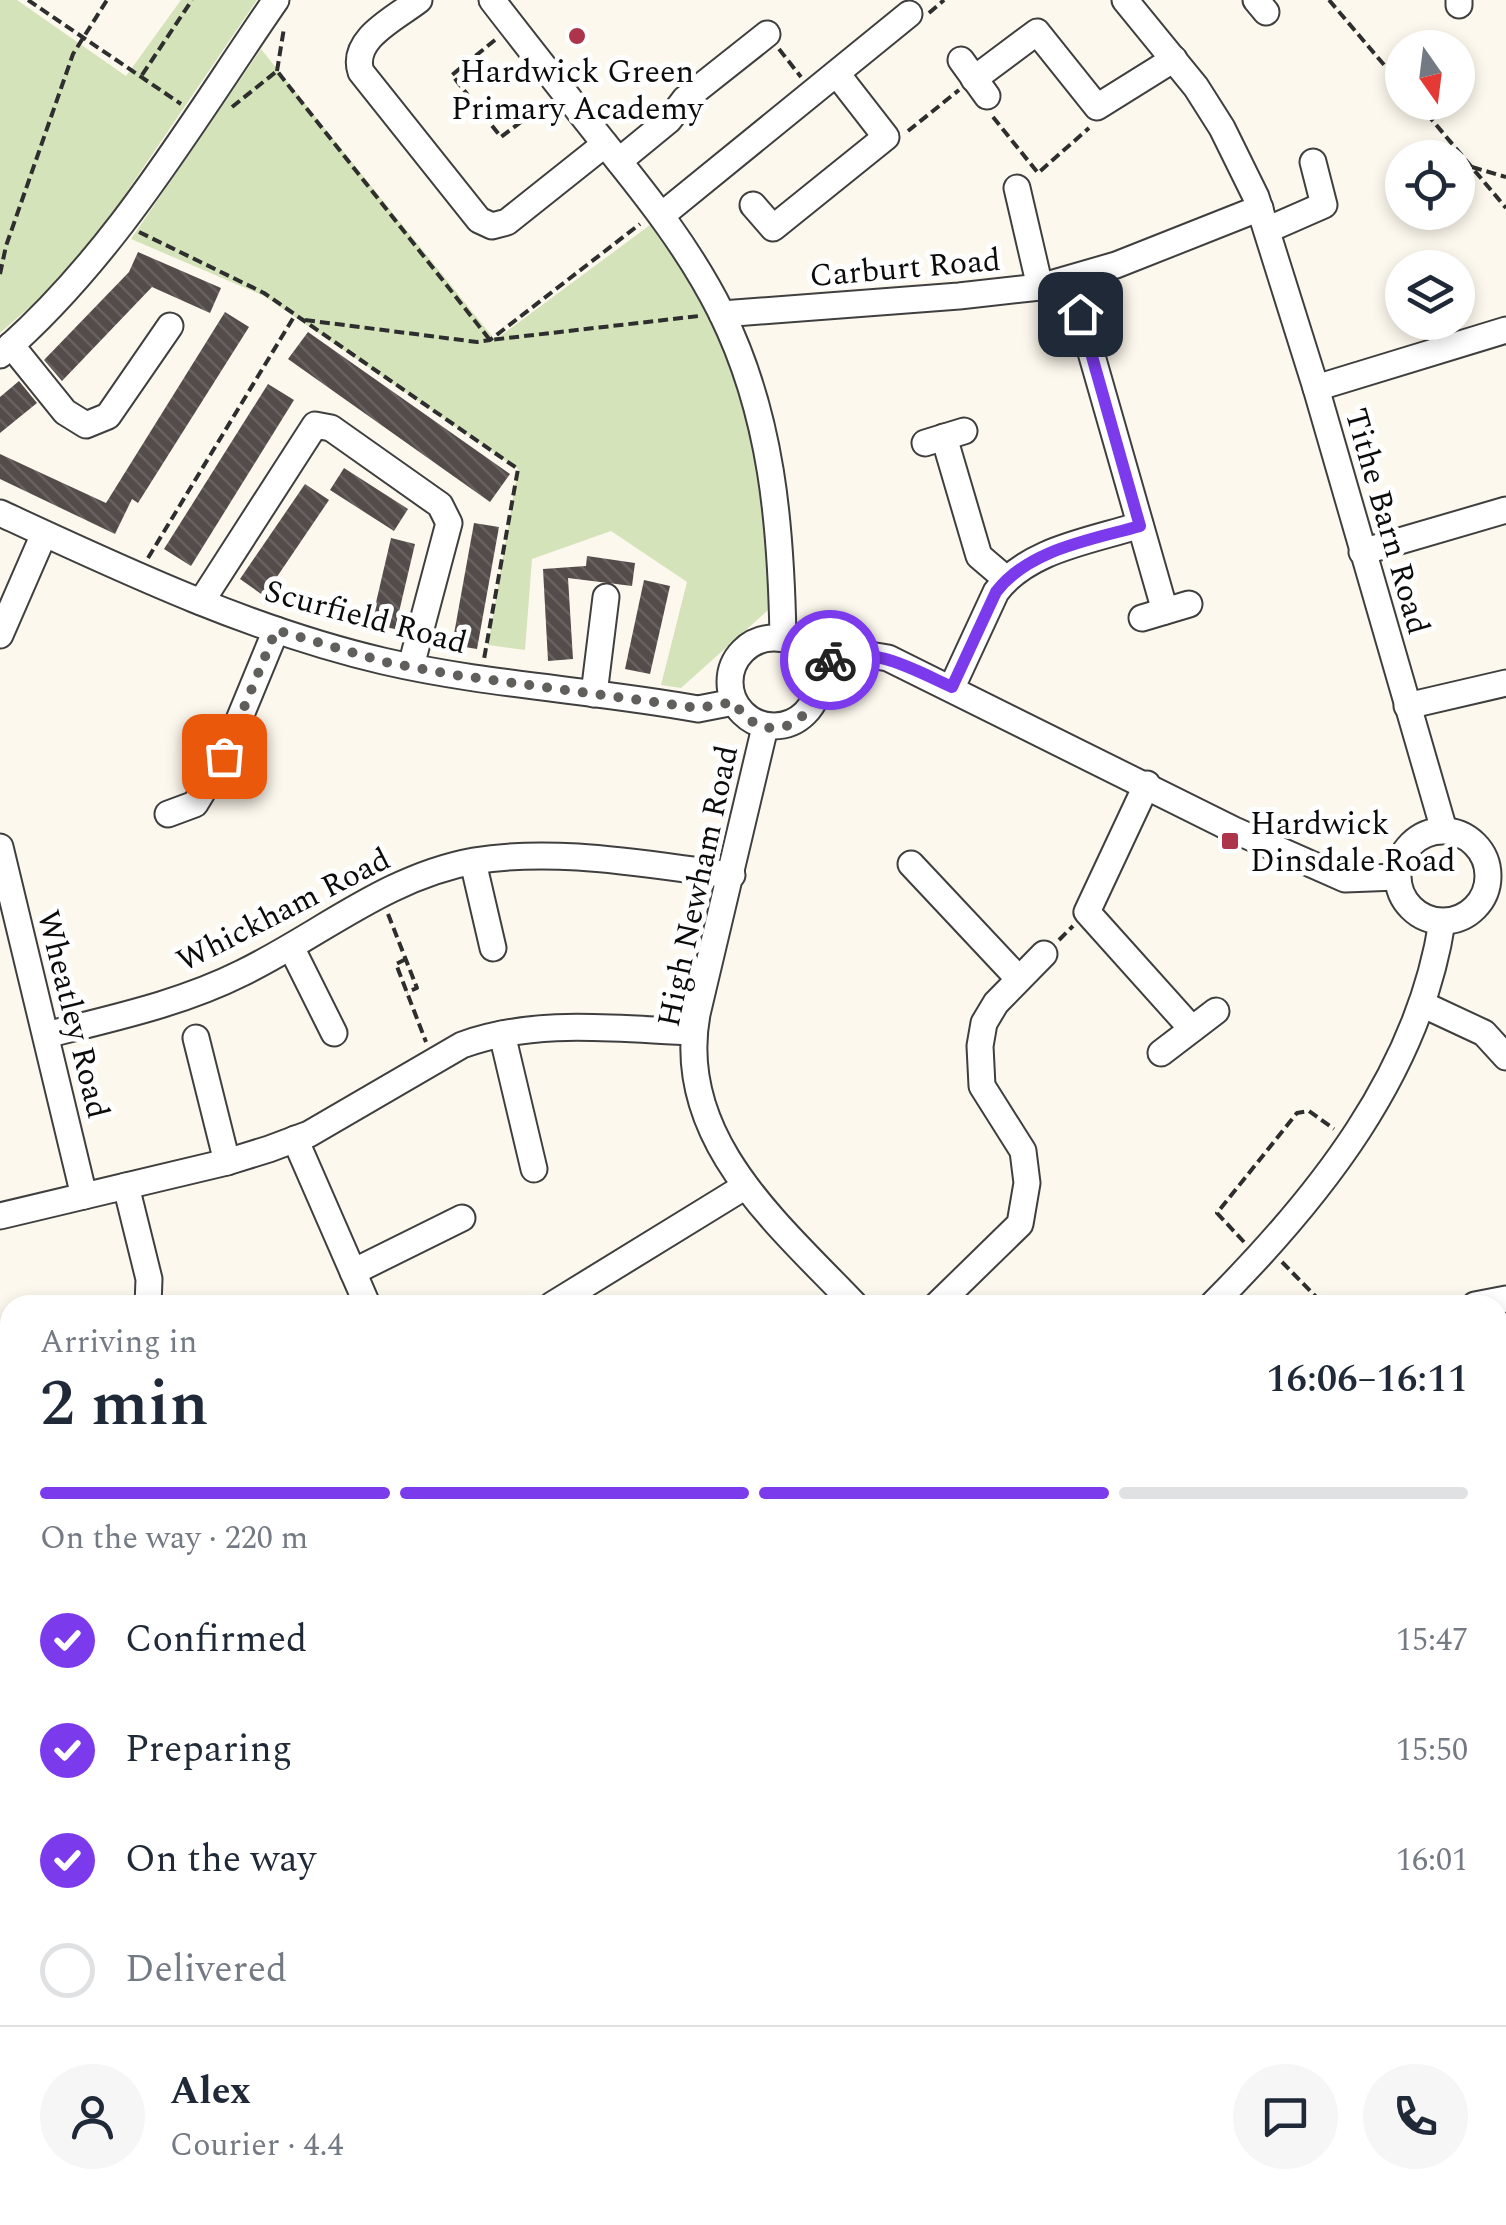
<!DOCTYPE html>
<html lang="en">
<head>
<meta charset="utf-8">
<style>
	:root { --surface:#fff; --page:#f6f6f7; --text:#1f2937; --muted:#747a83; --line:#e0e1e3; --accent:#7c3aed }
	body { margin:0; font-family:Spectral,serif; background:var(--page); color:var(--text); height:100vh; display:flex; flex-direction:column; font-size:38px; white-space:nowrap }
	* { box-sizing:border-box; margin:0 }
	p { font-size:32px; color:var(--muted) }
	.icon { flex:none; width:55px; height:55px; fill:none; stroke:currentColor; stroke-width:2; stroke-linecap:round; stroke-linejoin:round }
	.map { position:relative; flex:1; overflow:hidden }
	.panel { position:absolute; left:0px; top:1295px; width:1508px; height:930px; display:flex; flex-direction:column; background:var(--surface); border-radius:30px 30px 0 0; box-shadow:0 5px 15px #0003 }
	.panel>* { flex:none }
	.needle { width:65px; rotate:166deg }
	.tools { position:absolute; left:1385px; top:30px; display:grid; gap:20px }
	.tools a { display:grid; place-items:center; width:90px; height:90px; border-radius:50%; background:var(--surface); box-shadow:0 5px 15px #0003; font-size:50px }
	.pin { position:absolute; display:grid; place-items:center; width:85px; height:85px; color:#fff; margin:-42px; border-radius:20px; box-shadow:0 5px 15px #0006 }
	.courier { position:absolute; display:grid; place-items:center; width:100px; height:100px; margin:-50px; border:8px solid #7c3aed; border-radius:50%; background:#fff; color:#222; box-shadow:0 2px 12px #0007 }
	.overview em { font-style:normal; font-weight:600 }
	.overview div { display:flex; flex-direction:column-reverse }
	.overview { display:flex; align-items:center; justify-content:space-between; height:170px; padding:0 40px }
	h1 { font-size:65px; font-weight:600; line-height:75px }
	.bar { display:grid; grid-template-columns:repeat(4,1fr); gap:15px 10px; align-content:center; height:120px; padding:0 40px }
	.bar i { height:12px; border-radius:8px; background:var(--line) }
	.bar .selected { background:var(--accent) }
	.bar p { grid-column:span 4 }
	.line { display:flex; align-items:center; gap:25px; padding:0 40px; border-top:2px solid var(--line) }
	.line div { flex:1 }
	.round { display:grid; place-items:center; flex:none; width:105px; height:105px; border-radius:52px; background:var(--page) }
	ol { padding:0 40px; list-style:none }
	li { display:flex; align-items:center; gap:30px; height:110px }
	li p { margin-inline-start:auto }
	li .icon { padding:10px; border-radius:50%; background:var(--accent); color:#fff; stroke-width:4 }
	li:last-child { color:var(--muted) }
	li i { width:55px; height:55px; border:5px solid var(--line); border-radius:50% }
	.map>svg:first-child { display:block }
	.grass { fill:#d5e3bb }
	.forest { fill:url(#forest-firs) }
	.building { fill:url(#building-back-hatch) }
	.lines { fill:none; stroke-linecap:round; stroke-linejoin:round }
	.minor-casing { stroke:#3f3f3f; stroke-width:29 }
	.path { stroke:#2e2e2e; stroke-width:4; stroke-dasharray:10 5; stroke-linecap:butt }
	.minor { stroke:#fff; stroke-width:25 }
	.done { stroke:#605f5b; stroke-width:10; stroke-dasharray:0 18 }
	.route { stroke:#7c3aed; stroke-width:12 }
	.poi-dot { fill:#ac354b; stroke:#fff; stroke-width:4 }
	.labels { text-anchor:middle; stroke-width:10; stroke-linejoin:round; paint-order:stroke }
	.poi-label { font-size:32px; fill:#0c0c0c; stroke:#fff }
	.street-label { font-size:32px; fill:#0c0c0c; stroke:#fff }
</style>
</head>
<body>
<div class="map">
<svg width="1506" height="2225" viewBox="0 0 1506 2225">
	<defs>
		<pattern id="forest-firs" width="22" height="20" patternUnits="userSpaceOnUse" patternTransform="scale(2.5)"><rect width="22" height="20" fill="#bcd29c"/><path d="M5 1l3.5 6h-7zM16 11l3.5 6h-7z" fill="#a0b385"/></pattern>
		<pattern id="building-back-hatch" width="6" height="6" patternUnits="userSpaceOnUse" patternTransform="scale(2.5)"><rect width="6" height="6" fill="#534c4a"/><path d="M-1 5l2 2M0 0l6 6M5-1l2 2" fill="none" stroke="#676160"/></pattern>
	</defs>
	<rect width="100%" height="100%" fill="#fdf8ed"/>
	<!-- grass -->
	<g class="grass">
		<path d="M0,0H17L126,76L181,0H257L107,221L48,291L0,333Z"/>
		<path d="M261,49L495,340L654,222L701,292L743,377L772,530L777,602L681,688L661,685L687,582L611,531L532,559L525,650L488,645L518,469L264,296L131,239Z"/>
	</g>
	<!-- forest -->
	<path class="forest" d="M1506,1633V2022L1498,2033V1639Z"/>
	<!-- building -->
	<g class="building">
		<path d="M138,252L221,288L210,313L152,287L62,381L44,360L129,272Z"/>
		<path d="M225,312L249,327L138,503L132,499L115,534L0,479V454L106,503Z"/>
		<path d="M308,332L510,474L490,502L288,359Z"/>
		<path d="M19,381L37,403L0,433V397Z"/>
		<path d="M268,384L294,400L191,566L164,549Z"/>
		<path d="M344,468L408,509L394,531L330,490Z"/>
		<path d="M305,484L329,500L264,596L240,579Z"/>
		<path d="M474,523L499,527L477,649L452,645Z"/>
		<path d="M391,538L415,544L395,629L371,624Z"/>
		<path d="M587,556L635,563L632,586L568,578L573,659L548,661L543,569L586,566Z"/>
		<path d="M644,580L670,586L650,674L625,669Z"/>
	</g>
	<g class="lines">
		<!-- minor casing -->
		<g class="minor-casing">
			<g id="minor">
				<path d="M419,0C396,18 350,39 361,72L479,220L492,226L507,222L605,144"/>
				<path d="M492,0C529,48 567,96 605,144C648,197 690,250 721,312C772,415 781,525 783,638"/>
				<path d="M1125,0L1196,87L1222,128L1256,197L1316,388L1444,830"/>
				<path d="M1256,0L1266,12"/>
				<path d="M1459,0V5"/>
				<path d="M961,60L987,96"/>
				<path d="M974,79L1037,32L1097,107L1174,59"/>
				<path d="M619,161L669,120L685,99L767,34"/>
				<path d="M1017,188L1040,287"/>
				<path d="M753,205L773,228L886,137L837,74"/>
				<path d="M662,215L909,14"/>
				<path d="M1267,230L1324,205L1313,162"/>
				<path d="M1070,279L1165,611"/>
				<path d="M722,314L959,296L1040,287L1116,265L1260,208"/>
				<path d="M11,345L65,412L86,425L108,416L170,326"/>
				<path d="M0,355C114,257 191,123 276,0"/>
				<path d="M1316,388L1506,330"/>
				<path d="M944,437L979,556L1006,579"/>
				<path d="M925,443L964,431"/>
				<path d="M0,513C123,570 250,630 383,661C486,685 594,690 698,709L734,702"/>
				<path d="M1362,552L1506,510"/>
				<path d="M201,602L315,425L331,428L440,505L449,523L411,666"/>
				<path d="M1142,618L1189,604"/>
				<path d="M0,635L44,534"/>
				<circle cx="774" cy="682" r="44"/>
				<path d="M816,664L858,653L888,658L1234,830L1345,879L1397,877"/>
				<path d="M952,687L996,592C1028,549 1091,541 1140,525"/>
				<path d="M594,694L606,597"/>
				<path d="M1407,706L1506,683"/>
				<path d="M765,727L697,1014C674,1138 778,1224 855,1305"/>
				<path d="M1147,784L1087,912L1192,1029"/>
				<path d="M168,814L195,804L224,756L276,630"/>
				<circle cx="1443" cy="876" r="45"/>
				<path d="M0,847L84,1196"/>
				<path d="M473,862L493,948"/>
				<path d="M911,864L1018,978"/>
				<path d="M291,947L334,1033"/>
				<path d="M1424,1005L1484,1033L1506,1057"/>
				<path d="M502,1034L534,1169"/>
				<path d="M46,1035C112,1018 180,1004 242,973C320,935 386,877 474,861C559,847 647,865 732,875"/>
				<path d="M196,1038L227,1162"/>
				<path d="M1161,1053L1216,1011"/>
				<path d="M295,1139L367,1304"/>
				<path d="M126,1186L149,1279L148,1305"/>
				<path d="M0,1216L227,1162L269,1149L309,1134L462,1045C536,1018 616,1029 694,1032"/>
				<path d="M353,1272L462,1218"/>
				<path d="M552,1305L744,1187"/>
				<path d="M937,1305L1020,1224L1027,1183L1023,1151L982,1086L980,1046L984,1023L996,1003L1044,954"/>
				<path d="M1212,1305C1318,1199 1419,1073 1442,922"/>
				<path d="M1475,1305L1506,1299"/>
				<path d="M1498,1494L1506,1482"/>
				<path d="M0,1575L10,1573"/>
				<path d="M0,1594L10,1633"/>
				<path d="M0,1656L10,1654"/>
				<path d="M0,1909L10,1908"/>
				<path d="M1498,2060L1506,2051"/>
				<path d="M0,2082L10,2094"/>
				<path d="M401,2215L409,2225"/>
				<path d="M634,2215L642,2225"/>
				<path d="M1016,2215L1021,2225"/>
				<path d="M131,2225L144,2215"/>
				<path d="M853,2225L865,2215"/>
				<path d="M1337,2225L1348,2215"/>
			</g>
		</g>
		<!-- path -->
		<g class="path">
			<path d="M28,0L181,104"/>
			<path d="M1329,0L1402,86"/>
			<path d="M929,13L944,0"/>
			<path d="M495,40L452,75L501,137L546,103"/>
			<path d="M779,49L801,77"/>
			<path d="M277,71L284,28"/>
			<path d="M142,75L192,0"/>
			<path d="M1417,102L1506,208"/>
			<path d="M232,107L277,71L490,340L699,316"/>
			<path d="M993,117L1038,173L1089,128"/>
			<path d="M908,131L959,90"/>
			<path d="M1472,167L1506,177"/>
			<path d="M139,232L264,293L518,469L484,659"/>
			<path d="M0,274L6,246L73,54L107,0"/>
			<path d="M305,320L477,342L490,340L640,224"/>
			<path d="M148,558L295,315"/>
			<path d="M388,914L417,988L407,992"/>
			<path d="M1059,940L1073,926"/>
			<path d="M406,959L396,964L426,1042"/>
			<path d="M1244,1242L1217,1213L1297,1113L1309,1111L1334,1129"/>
			<path d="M1282,1262L1324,1305"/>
			<path d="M0,1363L10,1371"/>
			<path d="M0,1415L10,1400"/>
			<path d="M0,1529L10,1535"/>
			<path d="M0,2182L10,2196"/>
			<path d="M24,2215L32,2225"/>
			<path d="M226,2215L233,2225"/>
			<path d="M987,2215L995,2225"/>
		</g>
		<!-- minor -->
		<use href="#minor" class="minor"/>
	</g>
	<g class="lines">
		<!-- done -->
		<path class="done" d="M224,756L276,630L385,662L455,675L698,708L734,702C764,752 826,725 816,664L830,660"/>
		<!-- route -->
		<path class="route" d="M830,660C874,645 912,669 952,687L996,592C1029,549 1091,540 1140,526L1080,314"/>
	</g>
	<!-- markers -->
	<g class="poi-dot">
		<circle cx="577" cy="36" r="10"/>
		<rect x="1220" y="831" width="20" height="20" rx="5"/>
	</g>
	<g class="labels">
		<!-- poi labels -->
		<g class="poi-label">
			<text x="577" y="82">Hardwick Green<tspan x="577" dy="37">Primary Academy</tspan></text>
			<text x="1250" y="834" text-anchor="start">Hardwick<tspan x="1250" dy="37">Dinsdale Road</tspan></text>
		</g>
		<!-- street labels -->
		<g class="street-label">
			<text transform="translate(905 267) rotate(-5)" y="11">Carburt Road</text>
			<text transform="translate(1388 521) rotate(74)" y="11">Tithe Barn Road</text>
			<text transform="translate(366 616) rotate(15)" y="11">Scurfield Road</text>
			<text transform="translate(697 886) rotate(-78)" y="11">High Newham Road</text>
			<text transform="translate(283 909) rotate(-27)" y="11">Whickham Road</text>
			<text transform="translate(74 1014) rotate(76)" y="11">Wheatley Road</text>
		</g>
	</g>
</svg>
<div class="tools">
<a><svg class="needle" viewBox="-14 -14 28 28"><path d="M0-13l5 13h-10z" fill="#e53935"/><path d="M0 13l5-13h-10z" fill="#747a83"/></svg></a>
<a><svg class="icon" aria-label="locate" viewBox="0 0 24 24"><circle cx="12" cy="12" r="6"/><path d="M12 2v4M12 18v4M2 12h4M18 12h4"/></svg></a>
<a><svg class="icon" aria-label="layers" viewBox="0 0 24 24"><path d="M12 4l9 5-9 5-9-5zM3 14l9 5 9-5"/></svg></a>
</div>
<div class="pin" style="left:224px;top:756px;background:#ea580c"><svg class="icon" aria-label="bag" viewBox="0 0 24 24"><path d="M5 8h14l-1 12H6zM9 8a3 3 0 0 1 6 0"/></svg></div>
<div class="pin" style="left:1080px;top:314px;background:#1f2937"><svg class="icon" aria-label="home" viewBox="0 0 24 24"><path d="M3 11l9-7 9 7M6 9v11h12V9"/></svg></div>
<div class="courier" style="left:830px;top:660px"><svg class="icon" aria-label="bike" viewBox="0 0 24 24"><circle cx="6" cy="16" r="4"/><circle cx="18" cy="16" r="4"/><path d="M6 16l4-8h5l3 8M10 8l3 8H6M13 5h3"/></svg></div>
<section class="panel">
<div class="overview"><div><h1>2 min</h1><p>Arriving in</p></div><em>16:06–16:11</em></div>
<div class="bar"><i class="selected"></i><i class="selected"></i><i class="selected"></i><i></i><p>On the way · 220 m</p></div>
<ol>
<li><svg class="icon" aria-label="check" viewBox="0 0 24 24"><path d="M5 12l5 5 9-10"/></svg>Confirmed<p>15:47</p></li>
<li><svg class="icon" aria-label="check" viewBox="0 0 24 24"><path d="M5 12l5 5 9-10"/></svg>Preparing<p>15:50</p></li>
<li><svg class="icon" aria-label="check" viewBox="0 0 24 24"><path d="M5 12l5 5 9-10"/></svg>On the way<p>16:01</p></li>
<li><i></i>Delivered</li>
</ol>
<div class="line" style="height:180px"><a class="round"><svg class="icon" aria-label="person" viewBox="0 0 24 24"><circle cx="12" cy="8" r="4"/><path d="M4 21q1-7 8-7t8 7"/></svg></a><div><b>Alex</b><p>Courier · 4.4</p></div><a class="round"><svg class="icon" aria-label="chat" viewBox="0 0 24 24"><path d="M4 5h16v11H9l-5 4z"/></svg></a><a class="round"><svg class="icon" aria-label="phone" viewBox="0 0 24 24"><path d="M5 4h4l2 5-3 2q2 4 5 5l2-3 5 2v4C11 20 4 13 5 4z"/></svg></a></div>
</section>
</div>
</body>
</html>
